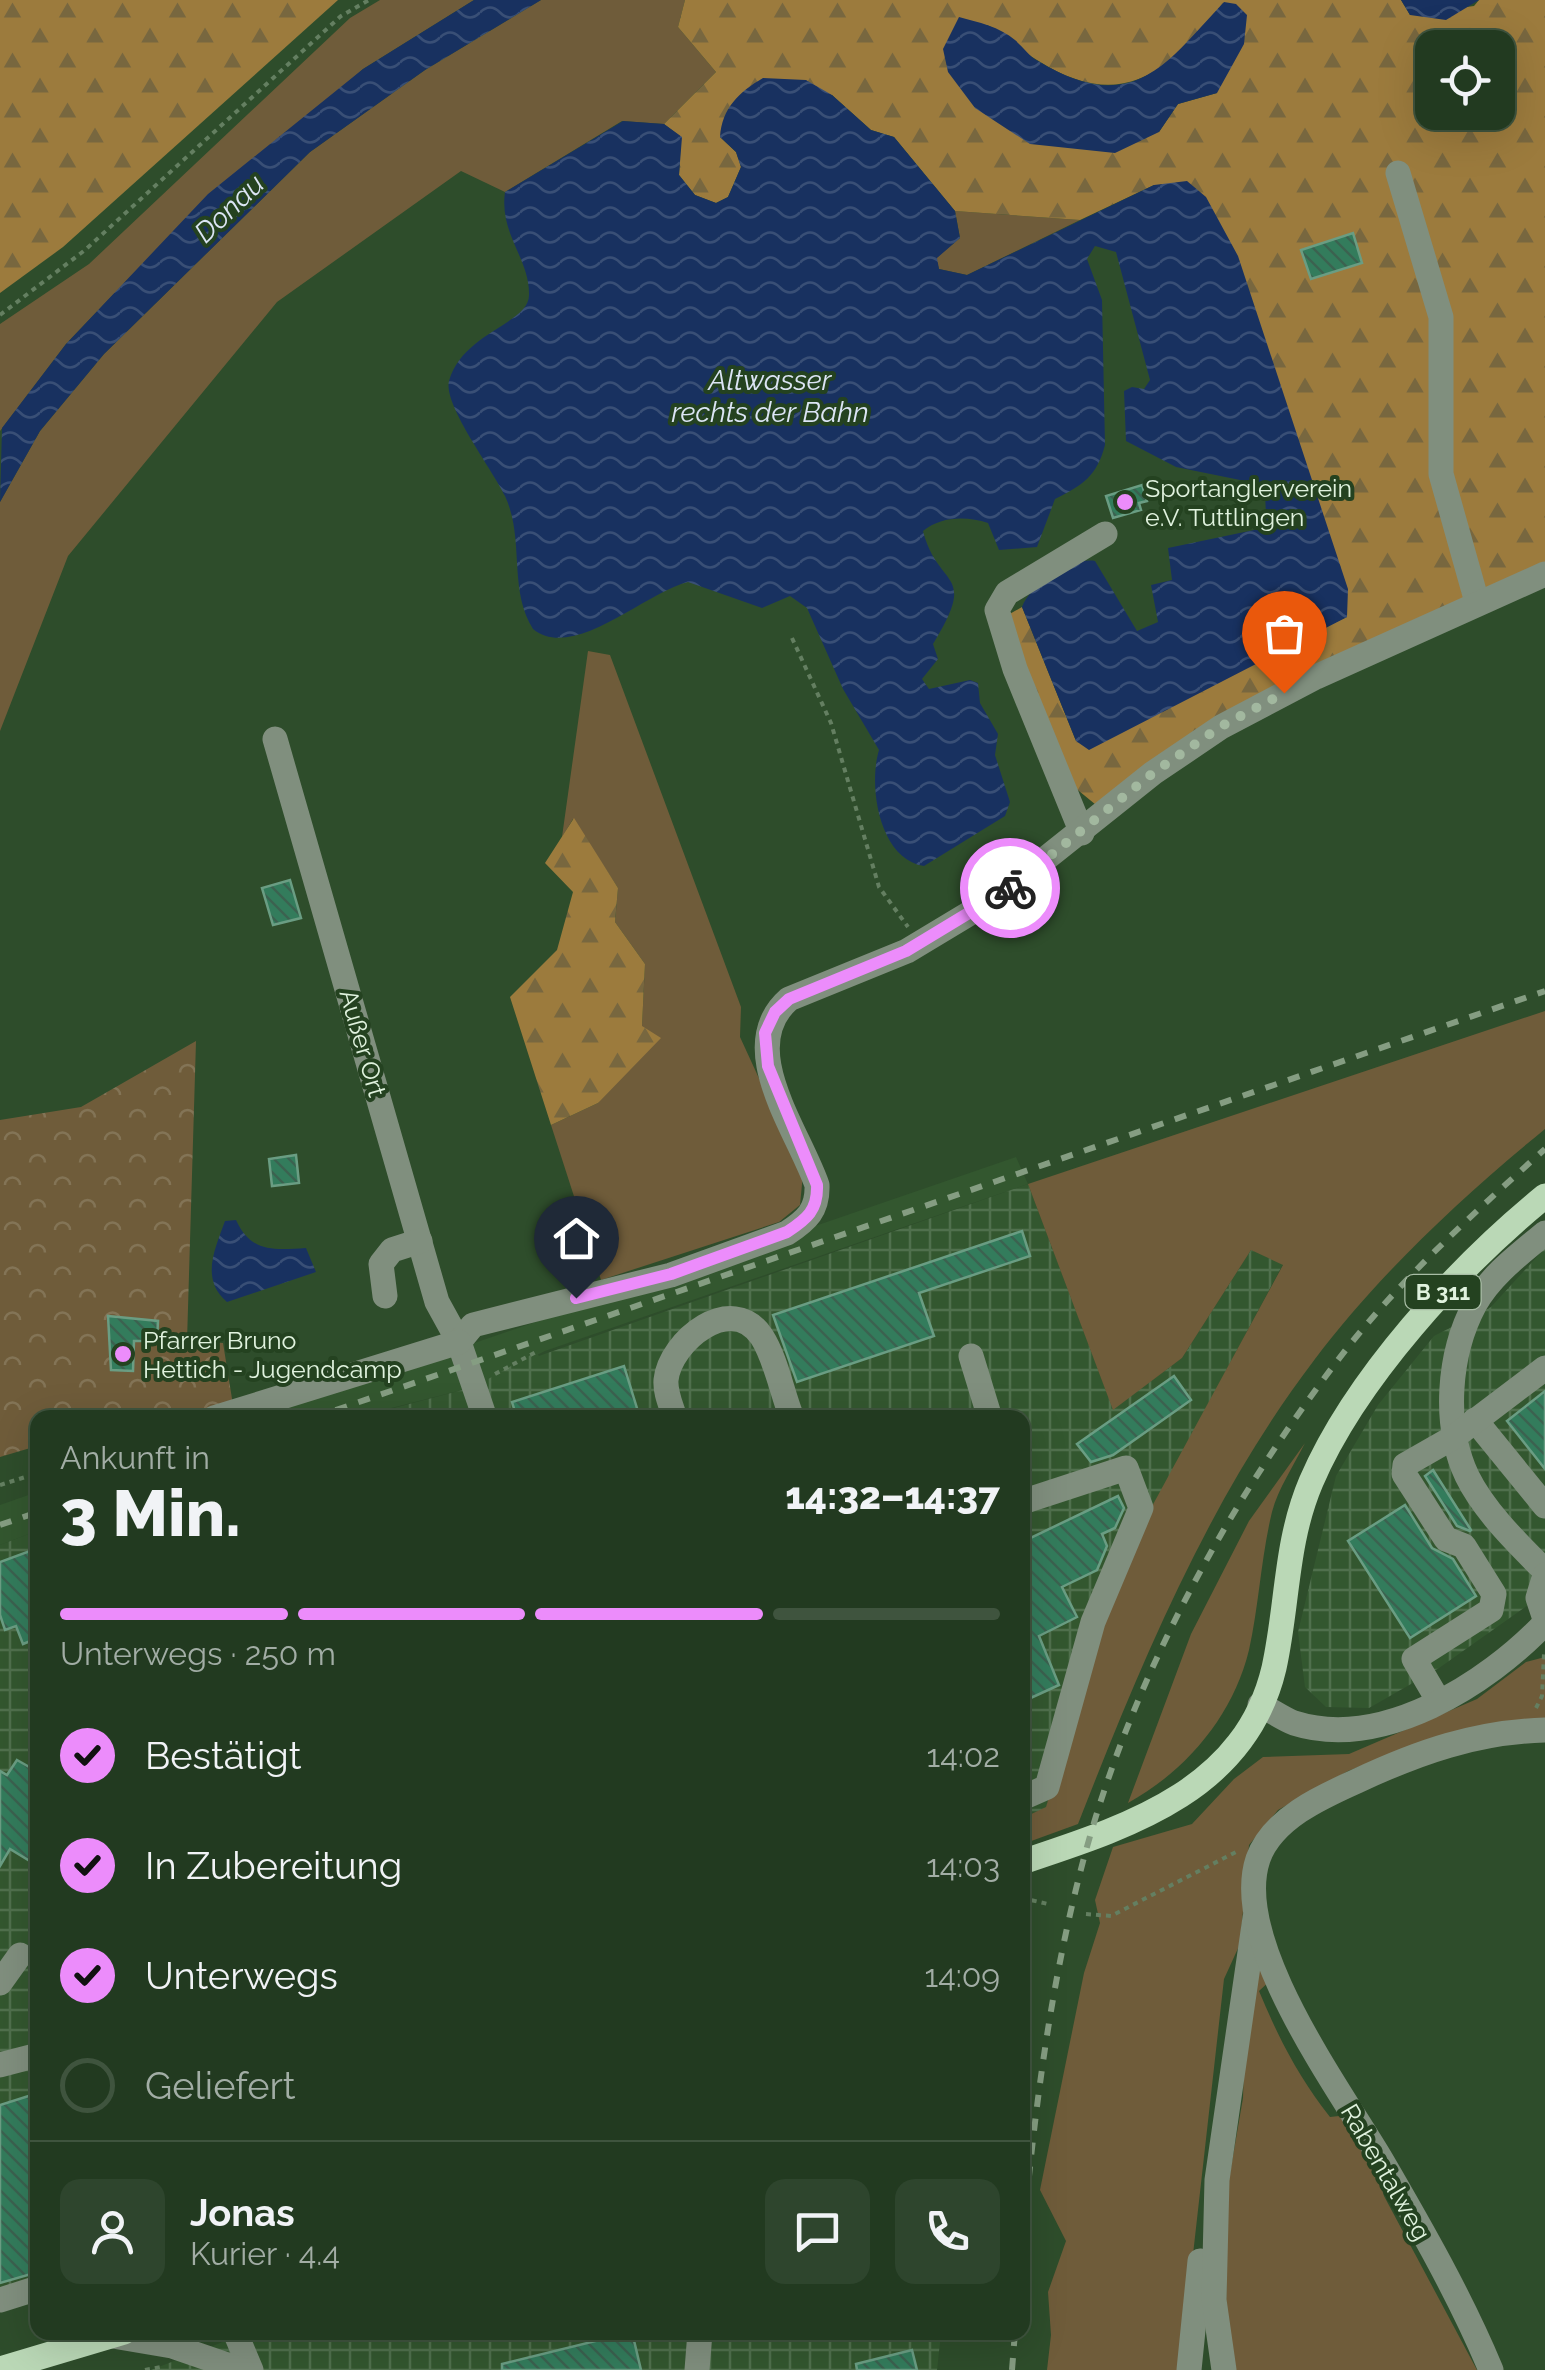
<!DOCTYPE html>
<html lang="de">
<head>
<meta charset="utf-8">
<style>
	:root { --surface:#223a20; --page:#2e452d; --text:#f1f3f6; --muted:#a2ada5; --line:#3f543e; --accent:#ec8cfb }
	body { margin:0; font-family:Raleway,sans-serif; background:var(--page); color:var(--text); height:100vh; display:flex; flex-direction:column; font-size:38px; white-space:nowrap }
	* { box-sizing:border-box; margin:0 }
	p { font-size:32px; color:var(--muted) }
	.icon { flex:none; width:55px; height:55px; fill:none; stroke:currentColor; stroke-width:2; stroke-linecap:round; stroke-linejoin:round }
	.map { position:relative; flex:1; overflow:hidden }
	.drawer { position:absolute; left:30px; top:1410px; width:1000px; height:930px; display:flex; flex-direction:column; background:var(--surface); border-radius:20px; box-shadow:0 10px 40px #0002,0 0 0 2px var(--line) }
	.drawer>* { flex:none }
	.fabs { position:absolute; left:1415px; top:30px; display:grid; gap:20px }
	.fabs a { display:grid; place-items:center; width:100px; height:100px; border-radius:20px; background:var(--surface); box-shadow:0 10px 40px #0002,0 0 0 2px var(--line); font-size:50px }
	.pin { position:absolute; display:grid; place-items:center; width:85px; height:85px; color:#fff; margin:-102px -42px; border-radius:50% 50% 50% 0; rotate:-45deg; box-shadow:0 0 10px #0007 }
	.pin .icon { rotate:45deg }
	.courier { position:absolute; display:grid; place-items:center; width:100px; height:100px; margin:-50px; border:8px solid #ec8cfb; border-radius:50%; background:#fff; color:#222; box-shadow:0 2px 12px #0007 }
	.head em { font-style:normal; font-weight:800 }
	.head div { display:flex; flex-direction:column-reverse }
	.head { display:flex; align-items:center; justify-content:space-between; height:170px; padding:0 30px }
	h1 { font-size:65px; font-weight:800; line-height:75px }
	.bar { display:grid; grid-template-columns:repeat(4,1fr); gap:15px 10px; align-content:center; height:120px; padding:0 30px }
	.bar i { height:12px; border-radius:8px; background:var(--line) }
	.bar .on { background:var(--accent) }
	.bar p { grid-column:span 4 }
	.line { display:flex; align-items:center; gap:25px; padding:0 30px; border-top:2px solid var(--line) }
	.line div { flex:1 }
	.round { display:grid; place-items:center; flex:none; width:105px; height:105px; border-radius:20px; background:var(--page) }
	ol { padding:0 30px; list-style:none }
	li { display:flex; align-items:center; gap:30px; height:110px }
	li p { margin-inline-start:auto }
	li .icon { padding:10px; border-radius:50%; background:var(--accent); color:#111; stroke-width:4 }
	li:last-child { color:var(--muted) }
	li i { width:55px; height:55px; border:5px solid var(--line); border-radius:50% }
	.map>svg:first-child { display:block }
	.built { fill:#33572f }
	.industrial { fill:url(#industrial-grid) }
	.grass { fill:#6f5c3a }
	.forest { fill:url(#forest-firs); fill-rule:evenodd }
	.park { fill:url(#park-crowns) }
	.water { fill:url(#water-waves) }
	.building { fill:url(#building-back-hatch); stroke:#6a9d83; stroke-width:2.5 }
	.lines { fill:none; stroke-linecap:round; stroke-linejoin:round }
	.path { stroke:#647f61; stroke-width:4; stroke-dasharray:5 5; stroke-linecap:butt }
	.minor { stroke:#808f7e; stroke-width:25 }
	.major { stroke:#bad8b6; stroke-width:25 }
	.rail { stroke:#859d82; stroke-width:6; stroke-dasharray:12 12; stroke-linecap:butt }
	.done { stroke:#a2b89f; stroke-width:10; stroke-dasharray:0 18 }
	.route { stroke:#ec8cfb; stroke-width:12 }
	.poi-dot { fill:#ec8cfb; stroke:#244220; stroke-width:4 }
	.labels { text-anchor:middle; stroke-width:8; stroke-linejoin:round; paint-order:stroke }
	.shield { fill:#244220; stroke:#a8bda5; stroke-width:2.5 }
	.shield-label { font-size:22px; font-weight:bold; fill:#e0f2de }
	.poi-label { font-size:25px; fill:#e0f2de; stroke:#244220; text-anchor:start }
	.street-label { font-size:25px; fill:#e0f2de; stroke:#244220 }
	.water-label { font-size:28px; font-style:italic; fill:#dce5f5; stroke:#244220 }
</style>
</head>
<body>
<div class="map">
<svg width="1545" height="2370" viewBox="0 0 1545 2370">
	<defs>
		<pattern id="industrial-grid" width="8" height="8" patternUnits="userSpaceOnUse" patternTransform="scale(2.5)"><rect width="8" height="8" fill="#33572f"/><path d="M0 4h8M4 0v8" fill="none" stroke="#50704d"/></pattern>
		<pattern id="forest-firs" width="22" height="20" patternUnits="userSpaceOnUse" patternTransform="scale(2.5)"><rect width="22" height="20" fill="#9c7b3d"/><path d="M5 1l3.5 6h-7zM16 11l3.5 6h-7z" fill="#78673f"/></pattern>
		<pattern id="park-crowns" width="20" height="18" patternUnits="userSpaceOnUse" patternTransform="scale(2.5)"><rect width="20" height="18" fill="#6f5c3a"/><path d="M2 6a3 3 0 1 1 6 0M12 15a3 3 0 1 1 6 0" fill="none" stroke="#837456"/></pattern>
		<pattern id="water-waves" width="16" height="10" patternUnits="userSpaceOnUse" patternTransform="scale(2.5)"><rect width="16" height="10" fill="#183160"/><path d="M0 5q4-4 8 0t8 0" fill="none" stroke="#394f76"/></pattern>
		<pattern id="building-back-hatch" width="6" height="6" patternUnits="userSpaceOnUse" patternTransform="scale(2.5)"><rect width="6" height="6" fill="#337c5c"/><path d="M-1 5l2 2M0 0l6 6M5-1l2 2" fill="none" stroke="#3b6250"/></pattern>
	</defs>
	<rect width="100%" height="100%" fill="#2e4d2b"/>
	<!-- built -->
	<g class="built">
		<path d="M1016,1157L1028,1184L545,1351L474,1387L356,1417L256,1418Z"/>
		<path d="M37,1492V1531L0,1545V1505Z"/>
	</g>
	<!-- industrial -->
	<g class="industrial">
		<path d="M1028,1184L1113,1409L1182,1358L1251,1250L1283,1264L1175,1466L1072,1719L1046,1808L1023,1818L1022,1418H356L474,1387L536,1352L539,1356Z"/>
		<path d="M1545,1248V1593L1439,1668L1369,1708L1326,1707L1305,1687L1298,1632L1336,1476L1378,1405L1434,1336L1491,1307Z"/>
		<path d="M37,1531V2300L0,2312V1545Z"/>
		<path d="M246,2333H941L937,2370H151Z"/>
	</g>
	<!-- grass -->
	<g class="grass">
		<path d="M380,0H474L363,69L133,274L66,344L0,431V324L89,264L350,18Z"/>
		<path d="M541,0H685L678,27L716,72L664,124L622,121L505,192L461,171L277,302L68,556L0,731V502L40,431L104,354L310,152L425,70Z"/>
		<path d="M955,211L1080,220L967,275L939,269L936,258L960,238Z"/>
		<path d="M588,651L610,655L741,1007L740,1037L803,1174L800,1205L779,1222L601,1280L551,1125L598,1103L642,1026L645,964L615,922L618,888L573,819L562,837Z"/>
		<path d="M1545,1011V1129C1463,1196 1379,1274 1315,1359C1209,1498 1141,1663 1078,1824L1023,1844V1818L1046,1807L1105,1612L1150,1510L1283,1265L1251,1250L1182,1358L1113,1410L1028,1184Z"/>
		<path d="M1305,1443C1294,1465 1278,1489 1272,1512C1261,1557 1259,1605 1249,1650C1233,1716 1186,1771 1128,1803L1191,1634L1249,1521Z"/>
		<path d="M1545,1657V1720L1430,1739L1348,1771L1278,1810L1249,1845L1240,1944L1224,1979L1180,2370H1047L1051,2335L1048,2292L1066,2241L1040,2190L1084,1973L1100,1923L1095,1900L1113,1847L1192,1824L1234,1779L1263,1757L1349,1754L1477,1699L1526,1662Z"/>
		<path d="M1255,1939L1272,1979L1259,1991C1278,2037 1299,2078 1330,2117L1348,2115L1375,2166L1384,2196L1477,2370H1236L1226,2304L1228,2185L1243,2098L1246,2002Z"/>
	</g>
	<!-- forest -->
	<g class="forest">
		<path d="M0,0H338L63,247L0,293Z"/>
		<path d="M685,0H1401L1410,15L1474,6L1479,0H1545V569L1366,642L1101,809L1068,782L1006,616L1022,607L1076,741L1347,617L1154,185L1080,220L955,211L894,137L871,130L832,95L720,137L736,152L741,167L728,197L716,203L695,195L679,175L681,137L664,124L716,72L678,27ZM1219,8L1217,93L1178,104L1159,132L975,108L987,25C1007,34 1019,49 1037,60C1120,113 1167,74 1219,8ZM1432,48H1498V112H1432Z"/>
		<path d="M574,818L618,888L615,922L645,964L642,1026L661,1038L598,1103L551,1125L510,997L557,950L573,892L545,863Z"/>
	</g>
	<!-- park -->
	<path class="park" d="M196,1041L187,1341L223,1343L233,1405C167,1422 107,1418 38,1418L37,1446L0,1457V1120L81,1107Z"/>
	<!-- water -->
	<g class="water">
		<path d="M474,0H541L425,70L310,152L104,354L40,431L0,502L2,428L66,344L208,194L363,69Z"/>
		<path d="M1401,0H1479L1446,20L1410,15Z"/>
		<path d="M1224,2L1236,4L1247,15L1244,44L1217,93L1178,104L1159,132L1115,153L1030,144L975,108L948,72L943,49L959,17C978,22 1000,27 1015,40C1023,47 1029,56 1038,61C1133,118 1165,65 1224,2Z"/>
		<path d="M763,78L806,80L832,95L871,130L894,137L955,211L960,238L937,258L939,269L967,275L1154,185L1187,181L1206,197L1238,256L1348,589L1347,617L1089,750L1076,741L1022,607C1030,585 1072,557 1095,561L1137,631L1158,622L1151,585L1172,580L1168,548L1254,530L1266,515L1265,493L1245,481L1176,467L1126,441L1124,391L1132,387L1144,389L1150,380L1116,252L1095,246L1087,259L1102,300L1105,445C1097,476 1083,485 1055,499L1037,547L999,550L988,523C967,516 941,516 923,531C938,590 979,569 933,644L938,659L922,679L929,689L970,680L978,683L980,703L998,734L995,755L1010,802L1005,816L924,866C879,859 868,786 879,750L843,689L807,608L790,596L762,608L688,582C644,593 573,662 533,629C508,589 525,539 505,496C493,470 443,405 449,381C463,332 529,324 529,295C530,259 499,234 505,192L623,121L664,124L682,137L679,175L695,195L716,203L728,197L741,167L736,152L720,137C722,108 739,92 763,78Z"/>
		<path d="M236,1220C251,1253 274,1250 306,1248L316,1272L227,1302C200,1279 215,1249 225,1221Z"/>
	</g>
	<!-- building -->
	<g class="building">
		<path d="M1353,233L1362,263L1311,279L1301,250Z"/>
		<path d="M1142,485L1147,501L1139,503L1141,510L1113,518L1106,496Z"/>
		<path d="M290,880L301,918L273,925L262,888Z"/>
		<path d="M296,1155L299,1183L272,1186L269,1159Z"/>
		<path d="M1022,1231L1030,1256L919,1293L934,1336L797,1382L773,1315Z"/>
		<path d="M108,1316L158,1321L157,1341H134L133,1371L111,1370Z"/>
		<path d="M624,1366L640,1418H517L512,1402Z"/>
		<path d="M1174,1376L1191,1400L1113,1455L1091,1462L1077,1444Z"/>
		<path d="M1545,1391V1469L1507,1421Z"/>
		<path d="M1433,1470L1471,1530L1470,1531L1457,1526L1425,1476Z"/>
		<path d="M1118,1496L1124,1508L1115,1528L1102,1534L1107,1546L1097,1570L1062,1587L1077,1617L1039,1636L1059,1685L1022,1702V1542Z"/>
		<path d="M1405,1505L1432,1548L1453,1559L1476,1596L1410,1638L1348,1541Z"/>
		<path d="M38,1548V1638L23,1644L16,1626L5,1630L0,1615V1562Z"/>
		<path d="M17,1760L38,1772V1866L10,1849L0,1866V1771L7,1775Z"/>
		<path d="M38,2093V2272L0,2283V2105Z"/>
		<path d="M632,2332L641,2370H502V2364Z"/>
		<path d="M912,2350L917,2370H857L856,2364Z"/>
	</g>
	<g class="lines">
		<!-- path -->
		<g class="path">
			<path d="M0,315L85,250L341,16L369,0"/>
			<path d="M792,638L831,723L879,887L908,927"/>
			<path d="M495,1374L536,1352"/>
			<path d="M0,1485L38,1473"/>
			<path d="M1536,1708L1542,1696L1544,1654"/>
			<path d="M1022,1898L1048,1904"/>
			<path d="M1086,1914L1111,1916L1238,1851"/>
			<path d="M145,2370L161,2367"/>
		</g>
		<!-- minor -->
		<g class="minor">
			<path d="M1398,173L1441,317V474L1477,602"/>
			<path d="M275,739L437,1302L459,1342L485,1418"/>
			<path d="M1082,833L1015,669L997,610L1007,593L1105,534"/>
			<path d="M1545,1233C1520,1254 1491,1275 1475,1304C1448,1354 1443,1425 1467,1476C1484,1511 1518,1544 1545,1571"/>
			<path d="M385,1296L381,1264L392,1250L420,1241"/>
			<path d="M459,1342L473,1325L671,1275L787,1233C807,1220 818,1210 817,1185C798,1130 734,1047 789,999L907,951L1000,895L1153,773L1221,727L1316,677L1545,574"/>
			<path d="M971,1356L990,1418"/>
			<path d="M214,1418L459,1342"/>
			<path d="M675,1418C671,1405 665,1393 666,1380C670,1341 732,1291 762,1337C776,1359 782,1393 792,1418"/>
			<path d="M1475,1420L1545,1506"/>
			<path d="M1022,1502L1126,1468L1141,1508L1093,1622L1047,1787L1022,1798"/>
			<path d="M1545,1575L1538,1598L1545,1619"/>
			<path d="M1438,1700L1414,1659L1491,1610L1494,1594L1464,1546L1446,1539L1404,1474L1405,1465L1454,1437L1545,1368"/>
			<path d="M1260,1705C1271,1710 1283,1719 1294,1723C1382,1751 1487,1684 1545,1623"/>
			<path d="M0,1983L20,1955"/>
			<path d="M0,2065L38,2055"/>
			<path d="M0,2300L38,2288"/>
			<path d="M235,2332L251,2370"/>
			<path d="M113,2336L172,2346L242,2370"/>
			<path d="M697,2370L700,2332"/>
			<path d="M1189,2370L1200,2261"/>
			<path d="M1224,2370L1214,2300L1217,2180L1255,1918"/>
			<path d="M1491,2370C1461,2298 1421,2228 1382,2161C1341,2091 1230,1942 1258,1859C1272,1819 1321,1797 1357,1781C1419,1752 1476,1732 1545,1730"/>
		</g>
		<!-- major -->
		<g class="major">
			<path d="M1022,1862C1127,1827 1245,1791 1274,1668C1288,1605 1285,1543 1311,1482C1355,1379 1459,1266 1545,1196"/>
			<path d="M0,2369L124,2332"/>
		</g>
		<!-- rail -->
		<g class="rail">
			<path d="M313,1418L1545,991"/>
			<path d="M0,1525L38,1512"/>
			<path d="M1022,2250C1033,2124 1048,1999 1079,1877C1127,1685 1227,1502 1348,1347C1406,1274 1476,1211 1545,1149"/>
			<path d="M1012,2370L1015,2332"/>
		</g>
	</g>
	<g class="lines">
		<!-- done -->
		<path class="done" d="M1010,888L1153,773L1220,727L1284,693"/>
		<!-- route -->
		<path class="route" d="M576,1298L671,1274L787,1232C807,1219 818,1210 817,1185L768,1066L765,1033L775,1012L789,999L906,951L1010,888"/>
	</g>
	<!-- markers -->
	<g class="poi-dot">
		<circle cx="1125" cy="502" r="10"/>
		<circle cx="123" cy="1354" r="10"/>
	</g>
	<g class="labels">
		<!-- shield labels -->
		<rect class="shield" x="1405.5" y="1275" width="75" height="34" rx="8"/>
		<g class="shield-label">
			<text x="1443" y="1300">B 311</text>
		</g>
		<!-- poi labels -->
		<g class="poi-label">
			<text x="1145" y="497">Sportanglerverein<tspan x="1145" dy="29">e.V. Tuttlingen</tspan></text>
			<text x="143" y="1349">Pfarrer Bruno<tspan x="143" dy="29">Hettich - Jugendcamp</tspan></text>
		</g>
		<!-- street labels -->
		<g class="street-label">
			<text transform="translate(363 1043) rotate(74)" y="9">Außer Ort</text>
			<text transform="translate(1386 2172) rotate(60)" y="9">Rabentalweg</text>
		</g>
		<!-- water labels -->
		<g class="water-label">
			<text transform="translate(229 208) rotate(-44)" y="10">Donau</text>
			<text x="770" y="390">Altwasser<tspan x="770" dy="32">rechts der Bahn</tspan></text>
		</g>
	</g>
</svg>
<div class="fabs">
<a><svg class="icon" aria-label="locate" viewBox="0 0 24 24"><circle cx="12" cy="12" r="6"/><path d="M12 2v4M12 18v4M2 12h4M18 12h4"/></svg></a>
</div>
<div class="pin" style="left:1284px;top:693px;background:#ea580c"><svg class="icon" aria-label="bag" viewBox="0 0 24 24"><path d="M5 8h14l-1 12H6zM9 8a3 3 0 0 1 6 0"/></svg></div>
<div class="pin" style="left:576px;top:1298px;background:#1f2937"><svg class="icon" aria-label="home" viewBox="0 0 24 24"><path d="M3 11l9-7 9 7M6 9v11h12V9"/></svg></div>
<div class="courier" style="left:1010px;top:888px"><svg class="icon" aria-label="bike" viewBox="0 0 24 24"><circle cx="6" cy="16" r="4"/><circle cx="18" cy="16" r="4"/><path d="M6 16l4-8h5l3 8M10 8l3 8H6M13 5h3"/></svg></div>
<section class="drawer">
<div class="head"><div><h1>3 Min.</h1><p>Ankunft in</p></div><em>14:32–14:37</em></div>
<div class="bar"><i class="on"></i><i class="on"></i><i class="on"></i><i></i><p>Unterwegs · 250 m</p></div>
<ol>
<li><svg class="icon" aria-label="check" viewBox="0 0 24 24"><path d="M5 12l5 5 9-10"/></svg>Bestätigt<p>14:02</p></li>
<li><svg class="icon" aria-label="check" viewBox="0 0 24 24"><path d="M5 12l5 5 9-10"/></svg>In Zubereitung<p>14:03</p></li>
<li><svg class="icon" aria-label="check" viewBox="0 0 24 24"><path d="M5 12l5 5 9-10"/></svg>Unterwegs<p>14:09</p></li>
<li><i></i>Geliefert</li>
</ol>
<div class="line" style="height:180px"><a class="round"><svg class="icon" aria-label="person" viewBox="0 0 24 24"><circle cx="12" cy="8" r="4"/><path d="M4 21q1-7 8-7t8 7"/></svg></a><div><b>Jonas</b><p>Kurier · 4.4</p></div><a class="round"><svg class="icon" aria-label="chat" viewBox="0 0 24 24"><path d="M4 5h16v11H9l-5 4z"/></svg></a><a class="round"><svg class="icon" aria-label="phone" viewBox="0 0 24 24"><path d="M5 4h4l2 5-3 2q2 4 5 5l2-3 5 2v4C11 20 4 13 5 4z"/></svg></a></div>
</section>
</div>
</body>
</html>
